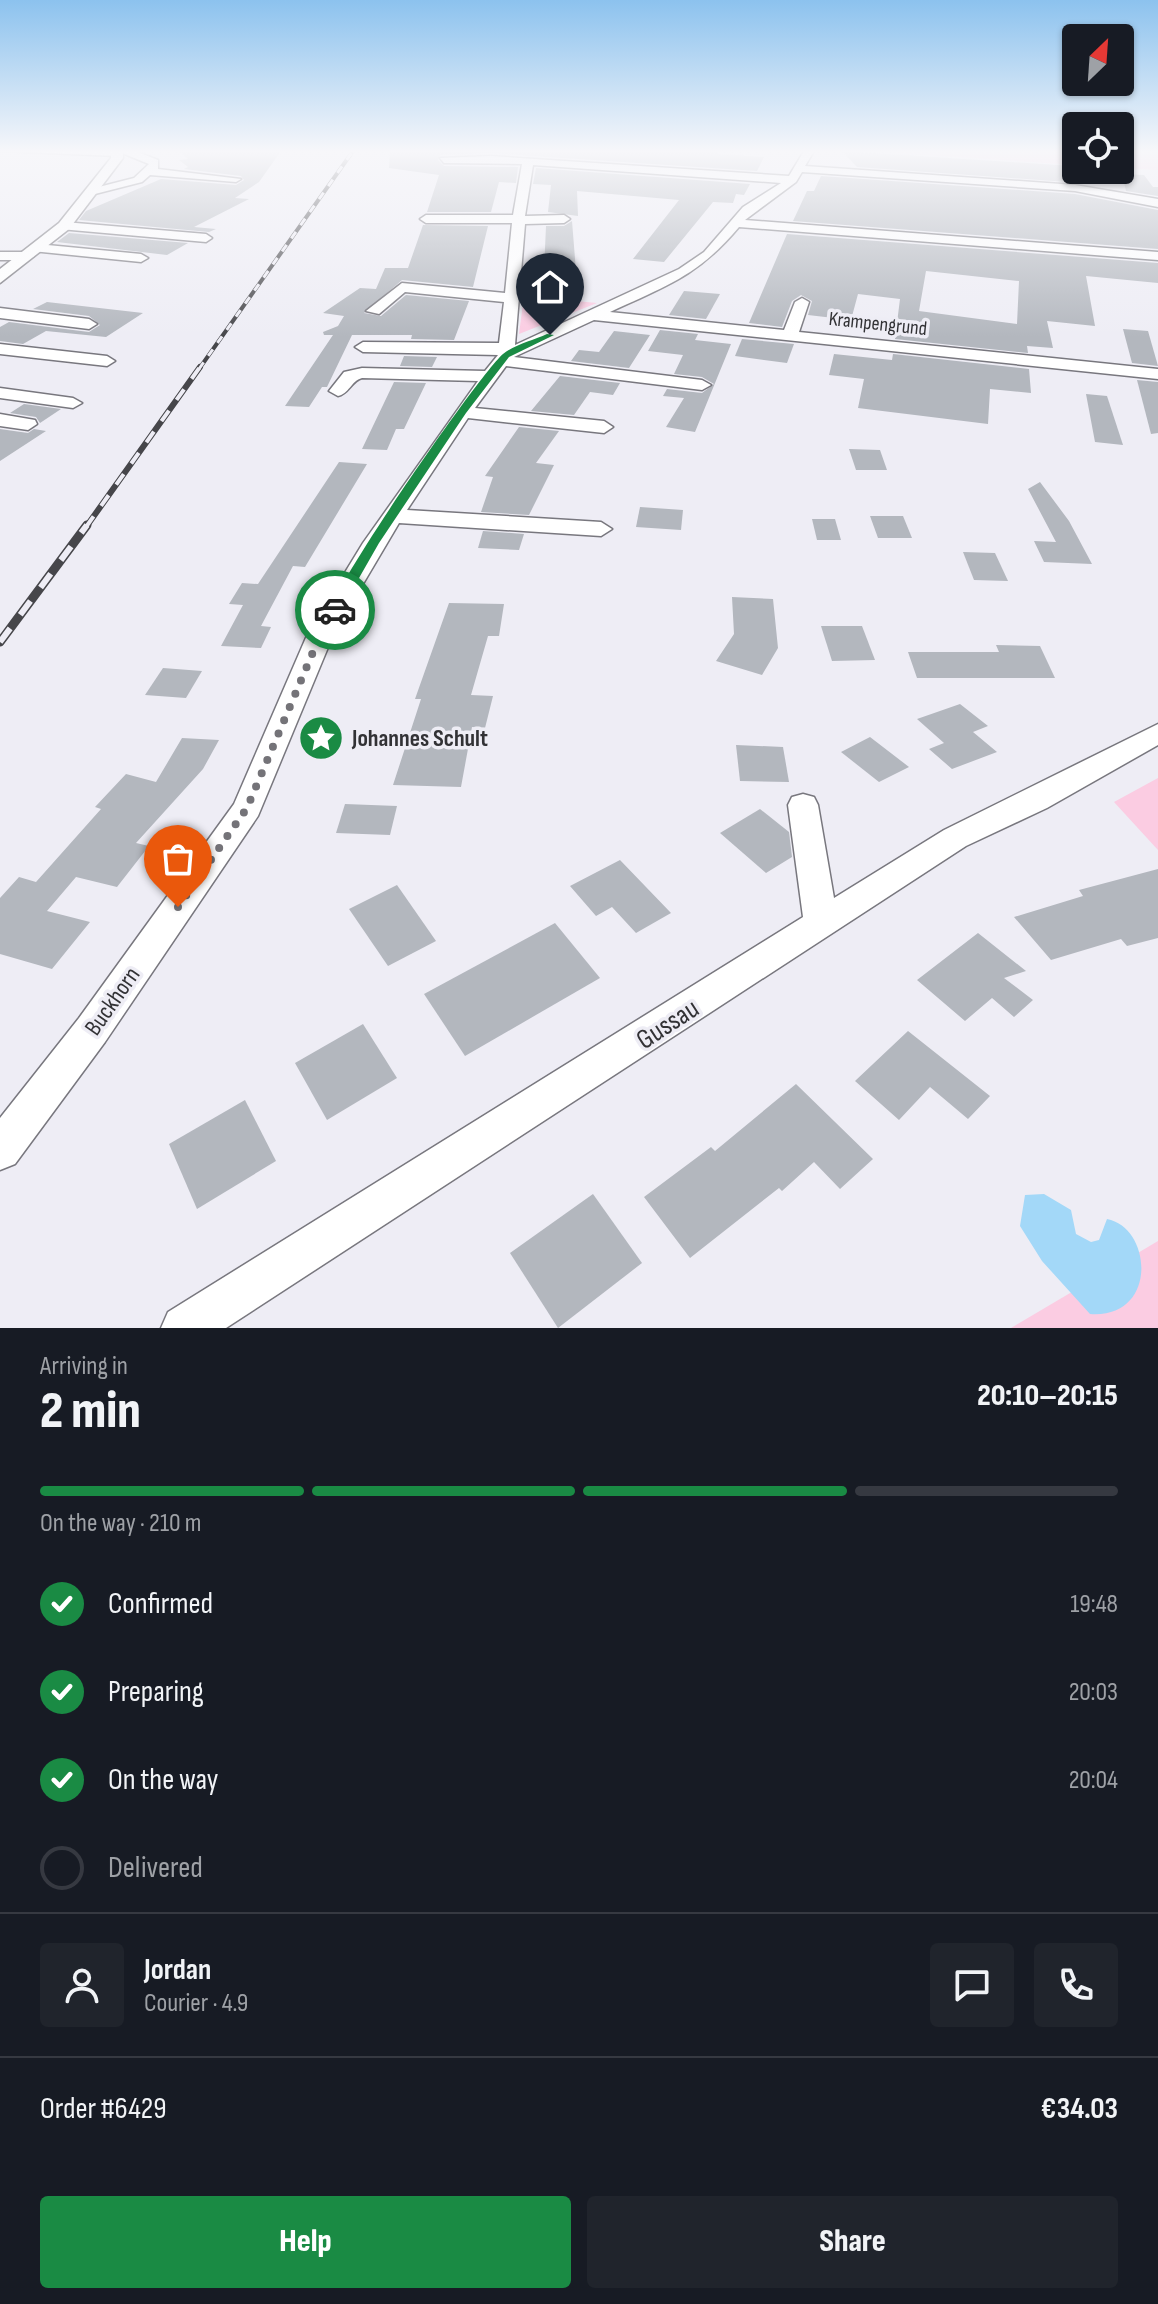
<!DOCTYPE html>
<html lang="en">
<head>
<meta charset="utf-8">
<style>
	:root { --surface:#171b24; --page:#20242c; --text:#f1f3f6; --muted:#9ea1a6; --line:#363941; --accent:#1a8b44 }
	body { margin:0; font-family:"Sofia Sans Condensed",sans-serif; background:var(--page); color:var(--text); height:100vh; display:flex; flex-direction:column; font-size:30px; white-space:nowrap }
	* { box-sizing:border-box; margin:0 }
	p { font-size:26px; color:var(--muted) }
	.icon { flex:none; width:44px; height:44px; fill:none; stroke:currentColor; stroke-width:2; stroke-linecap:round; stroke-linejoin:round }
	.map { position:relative; height:1328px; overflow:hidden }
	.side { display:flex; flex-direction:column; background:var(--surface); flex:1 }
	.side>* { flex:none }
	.needle { width:52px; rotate:25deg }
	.fabs { position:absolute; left:1062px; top:24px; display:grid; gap:16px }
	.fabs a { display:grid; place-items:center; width:72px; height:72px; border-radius:8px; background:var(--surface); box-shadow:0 2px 6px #0004; font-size:40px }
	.pin { position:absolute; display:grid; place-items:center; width:68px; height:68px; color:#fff; margin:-82px -34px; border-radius:50% 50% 50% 0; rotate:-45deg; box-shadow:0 0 8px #0007 }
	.pin .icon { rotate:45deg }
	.courier { position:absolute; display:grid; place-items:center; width:80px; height:80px; margin:-40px; border:6px solid #1a8b44; border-radius:50%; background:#fff; color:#222; box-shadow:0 2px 10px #0007 }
	.summary em { font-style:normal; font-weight:800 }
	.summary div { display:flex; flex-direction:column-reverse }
	.summary { display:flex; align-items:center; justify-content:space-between; height:136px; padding:0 40px }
	h1 { font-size:52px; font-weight:800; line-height:60px }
	.bar { display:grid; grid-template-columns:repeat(4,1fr); gap:12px 8px; align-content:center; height:96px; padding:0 40px }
	.bar i { height:10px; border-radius:6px; background:var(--line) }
	.bar .active { background:var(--accent) }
	.bar p { grid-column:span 4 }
	.line { display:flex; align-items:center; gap:20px; padding:0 40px; border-top:2px solid var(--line) }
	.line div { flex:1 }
	.round { display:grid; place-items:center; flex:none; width:84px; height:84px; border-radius:8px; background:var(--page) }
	ol { padding:0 40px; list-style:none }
	li { display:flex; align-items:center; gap:24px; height:88px }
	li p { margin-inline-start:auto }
	li .icon { padding:8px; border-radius:50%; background:var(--accent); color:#fff; stroke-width:4 }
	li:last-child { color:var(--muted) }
	li i { width:44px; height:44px; border:4px solid var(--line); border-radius:50% }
	.cta { display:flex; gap:16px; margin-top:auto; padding:16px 40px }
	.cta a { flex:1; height:92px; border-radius:8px; background:var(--accent); color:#fff; font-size:32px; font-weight:800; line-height:92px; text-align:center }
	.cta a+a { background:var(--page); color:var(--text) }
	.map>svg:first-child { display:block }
	.green { fill:#fbcce2 }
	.water { fill:#a3d8f8 }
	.building { fill:#b3b7be; fill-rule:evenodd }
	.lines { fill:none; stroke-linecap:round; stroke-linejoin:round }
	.minor-casing { stroke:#78777e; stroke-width:3 }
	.major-casing { stroke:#78777e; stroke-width:3 }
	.minor { fill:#fff; fill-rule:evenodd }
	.major { fill:#fff; fill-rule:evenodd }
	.rail-far2-casing { stroke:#46464a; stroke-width:4 }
	.rail-far1-casing { stroke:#46464a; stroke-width:6 }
	.rail-casing { stroke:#46464a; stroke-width:9 }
	.rail-far2 { stroke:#eeedf5; stroke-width:3; stroke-dasharray:8; stroke-linecap:butt }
	.rail-far1 { stroke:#eeedf5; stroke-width:4; stroke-dasharray:13; stroke-linecap:butt }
	.rail { stroke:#eeedf5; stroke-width:6; stroke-dasharray:17; stroke-linecap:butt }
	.route { fill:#1a8b44 }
	.done { stroke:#747378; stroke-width:8; stroke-dasharray:0 14.4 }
	.labels { text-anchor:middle; stroke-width:7; stroke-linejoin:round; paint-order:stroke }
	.far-street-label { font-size:20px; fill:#323235; stroke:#eeedf5 }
	.poi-label { font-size:24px; font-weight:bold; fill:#323235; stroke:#eeedf5; text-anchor:start }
	.street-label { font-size:24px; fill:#323235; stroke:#eeedf5 }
	.near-street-label { font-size:28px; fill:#323235; stroke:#eeedf5 }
</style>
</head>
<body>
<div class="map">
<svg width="1158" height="1328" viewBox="0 0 1158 1328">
	<rect width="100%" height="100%" fill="#eeedf5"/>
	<!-- green -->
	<g class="green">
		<path d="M867,151H1076V165Z"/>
		<path d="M1120,151H1158V170L1120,168Z"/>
		<path d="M524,296L597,303L519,334Z"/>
		<path d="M1158,778V850L1114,802Z"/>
		<path d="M1158,1241V1328H1011Z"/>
	</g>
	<!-- water -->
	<path class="water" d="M1044,1194L1071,1210L1076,1234L1091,1242L1099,1240L1107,1219C1153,1228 1158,1319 1090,1314L1042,1261L1020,1226L1025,1195Z"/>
	<!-- building -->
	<g class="building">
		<path d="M179,151H281L259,182L235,198L249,199L194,227L216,229L209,232L79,220L86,211L161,179L236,185L244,180L241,176L184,169L188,167L179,160L188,159Z"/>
		<path d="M390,151H719L717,154L764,157L757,171L491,153L440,155L438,160L444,166L518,167L516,183L499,182L491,212H427L439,175L389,168Z"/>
		<path d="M842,151L1073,166L1081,183L857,167Z"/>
		<path d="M536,168L750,184L744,195L736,194L733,203L713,202L664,262L633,259L679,200L577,191L578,216L548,212L551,185L533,184Z"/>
		<path d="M1122,174L1144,175L1153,187H1158V196L1126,191Z"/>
		<path d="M821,176L1075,194L1158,210V249L793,221L807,191H814Z"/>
		<path d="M572,221L576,271H544L546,226H564Z"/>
		<path d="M423,225L488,226L473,287L402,280L364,313L381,316L406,295L469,301L454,340L411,339L412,335H352L327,387H322L309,407L285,406L333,335H324L323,332L338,326L344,316L323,313L360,288L376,289L385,268H408Z"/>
		<path d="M69,233L188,243L167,255L57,242Z"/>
		<path d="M787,234L1158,263V283L1086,276L1095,326L1047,321L1053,348L1027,346L1028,353L895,339L900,299L858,294L851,320L808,315L812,301L801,295L792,301L782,327L749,323ZM926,271L1019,281L1017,324L919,311Z"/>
		<path d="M684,291L720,294L706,319L669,315Z"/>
		<path d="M47,302L143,313L106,337L46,331L23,344L0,341V327L9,322L89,332L100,325L89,316L33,309Z"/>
		<path d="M1123,329L1148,331L1158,366L1132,363Z"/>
		<path d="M660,330L698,334L695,340L731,344L695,432L666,427L684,398L663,396L667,389L702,393L714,384L702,377L674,374L683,355L648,351Z"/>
		<path d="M614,331L650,335L629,368L571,361L579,350L599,352Z"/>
		<path d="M742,339L794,344L787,363L735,356Z"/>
		<path d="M834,354L892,360L893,354L1029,369L1031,393L990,389L988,424L858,408L864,379L829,375Z"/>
		<path d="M404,356L437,357L432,367L400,366Z"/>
		<path d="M560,376L620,383L613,395L590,392L574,415L531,411Z"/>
		<path d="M1137,380L1158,382V433L1151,434Z"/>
		<path d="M394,382L426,383L404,429H396L387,450L362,449Z"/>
		<path d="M1086,394L1107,396L1123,445L1095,442Z"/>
		<path d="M24,404L61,409L40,423L36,417L10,413Z"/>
		<path d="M519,427L559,431L536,463L554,465L529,515L481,512L493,477L485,476Z"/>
		<path d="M0,429L28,433L34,429L46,431L0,461Z"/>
		<path d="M849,449L880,450L887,470H856Z"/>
		<path d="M339,462L367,464L305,567L293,566L261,626L271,627L261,648L221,646L243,605L229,604L242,583L258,584Z"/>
		<path d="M1040,482L1069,521L1092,564L1044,562L1034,541L1056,542L1028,489Z"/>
		<path d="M640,507L683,510L681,530L636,527Z"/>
		<path d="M870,516H903L912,538H878Z"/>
		<path d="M812,519H835L841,540H817Z"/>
		<path d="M483,531L524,534L519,550L478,548Z"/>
		<path d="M963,552L995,553L1008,581L974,580Z"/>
		<path d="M732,597L773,599L778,648L762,675L716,661L734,634Z"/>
		<path d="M449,603L504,604L499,636H488L471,695L493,696L485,728L472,727L461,787L393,785L421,699H415Z"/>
		<path d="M821,626H862L875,660L832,661Z"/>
		<path d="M996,645L1040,646L1055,678H917L908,652H999Z"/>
		<path d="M163,668L202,671L186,698L145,695Z"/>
		<path d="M960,704L988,726L973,732L997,752L952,769L929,749L944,743L917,719Z"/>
		<path d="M870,737L909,767L879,782L841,752Z"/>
		<path d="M182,738L219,740L203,769L136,843L149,846L117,887L76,877L47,911L90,922L52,969L0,954V898L19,877L36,882L101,809L95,807L126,774L156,782Z"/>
		<path d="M736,745L783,747L789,782L740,781Z"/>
		<path d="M345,804L397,806L390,835L336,833Z"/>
		<path d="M760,809L789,832L792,857L766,873L720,833Z"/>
		<path d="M620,860L671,913L636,933L612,907L596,916L570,886Z"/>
		<path d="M1158,869V938L1127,946L1121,939L1051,960L1014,917L1083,896L1079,890Z"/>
		<path d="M397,885L436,941L388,966L349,909Z"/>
		<path d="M555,923L600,978L465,1056L424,994Z"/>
		<path d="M978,933L1026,971L1004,978L1033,1000L1014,1017L992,998L965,1021L917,980Z"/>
		<path d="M363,1024L397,1078L327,1120L295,1063Z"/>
		<path d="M908,1031L990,1096L968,1119L930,1087L899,1120L855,1081Z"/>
		<path d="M796,1084L873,1159L840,1189L814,1162L782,1191L779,1188L690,1258L644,1197L711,1147L715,1151Z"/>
		<path d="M245,1100L276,1161L197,1209L169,1144Z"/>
		<path d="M593,1194L642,1263L558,1328L510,1253Z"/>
	</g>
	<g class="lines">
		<!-- minor casing -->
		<g class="minor-casing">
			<g id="minor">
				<path d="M0,151H135L158,160V169L241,179L236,182L150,175L142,182L91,195L87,190L134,178L149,164L122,153L117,156Z"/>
				<path d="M804,151H814L805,166L1075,185L1158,199V207L1075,191L802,172L796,182L745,220L1158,252V260L739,227C698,276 666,286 610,312L784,330L795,302L802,298L809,302L799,332L1158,369V379L594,320L514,357L702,380L711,385L702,390L506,366L475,408L604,421L613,427L604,433L468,418L407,510L601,522L612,529L601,536L399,523L334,633L258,816L105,1042L15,1164L0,1170V1118L79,1018L234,804L308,633L363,543L478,381L362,378C351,381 349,394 338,396L329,391L344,372L362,368L485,371L498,355L363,352L355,347L363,342L499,343L504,302L405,292L379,314L366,311L402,283L505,293L512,223H426L420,219L426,215H513L522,164L444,163L440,158L491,156L789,176ZM533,165L781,183L743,207L704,252L679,269L515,345L525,224L564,223L570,219L564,215L525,216Z"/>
				<path d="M64,222L206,234L212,238L206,242L60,229L58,226Z"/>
				<path d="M37,244L141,254L148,258L141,262L32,251V245Z"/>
				<path d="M0,252H27L34,256L27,260H0Z"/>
				<path d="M0,308L89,319L97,324L89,329L0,318Z"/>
				<path d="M0,344L107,356L115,361L107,366L0,354Z"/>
				<path d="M0,388L73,398L82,403L73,408L0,398Z"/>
				<path d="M0,414L35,420L37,424L28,430L0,426Z"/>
				<path d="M1158,724V745L1047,808L966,846L226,1328H161L168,1312L803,917L788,805L792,797L803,794L814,797L818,805L834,898L944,830Z"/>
			</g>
		</g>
		<!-- major casing -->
		<g class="major-casing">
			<path id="major" d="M111,151H123V158L69,229L0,283V269L59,223L111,158Z"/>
		</g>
		<!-- minor -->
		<use href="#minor" class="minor"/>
		<!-- major -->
		<use href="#major" class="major"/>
		<!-- rail-far2 casing -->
		<g class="rail-far2-casing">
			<path id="rail-far2" d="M199,369L353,151"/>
		</g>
		<!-- rail-far1 casing -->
		<g class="rail-far1-casing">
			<path id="rail-far1" d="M86,527L200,367"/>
		</g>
		<!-- rail casing -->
		<g class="rail-casing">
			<path id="rail" d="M0,642L87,525"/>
		</g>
		<!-- rail-far2 -->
		<use href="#rail-far2" class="rail-far2"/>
		<!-- rail-far1 -->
		<use href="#rail-far1" class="rail-far1"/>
		<!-- rail -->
		<use href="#rail" class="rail"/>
	</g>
	<!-- sky -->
	<linearGradient id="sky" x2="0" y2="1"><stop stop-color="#8cc2ee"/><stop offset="0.45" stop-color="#f7f7fa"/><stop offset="1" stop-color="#f7f7fa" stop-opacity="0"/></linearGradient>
	<rect width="1158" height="337" fill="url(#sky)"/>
	<!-- route -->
	<path class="route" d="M547,334L554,335L509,357L466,413L379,543L339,613H330C329,591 478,376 503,354C514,345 534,340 547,334Z"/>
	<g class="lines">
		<!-- done -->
		<path class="done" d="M178,907L247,808L321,633L335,610"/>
	</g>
	<!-- icons -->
	<defs>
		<g id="sight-disc" transform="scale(2.3)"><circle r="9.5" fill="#1a8b44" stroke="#eeedf5"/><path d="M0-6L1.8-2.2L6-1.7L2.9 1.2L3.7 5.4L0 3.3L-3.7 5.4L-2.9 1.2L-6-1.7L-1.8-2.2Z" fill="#fff"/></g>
	</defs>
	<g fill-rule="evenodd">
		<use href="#sight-disc" x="321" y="738"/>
	</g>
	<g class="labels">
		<!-- far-street labels -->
		<g class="far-street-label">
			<text transform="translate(878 323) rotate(6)" y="7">Krampengrund</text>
		</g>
		<!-- poi labels -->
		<g class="poi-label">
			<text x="352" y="746">Johannes Schult</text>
		</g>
		<!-- street labels -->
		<g class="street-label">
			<text transform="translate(112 1001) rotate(-55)" y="8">Buckhorn</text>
		</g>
		<!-- near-street labels -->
		<g class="near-street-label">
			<text transform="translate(667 1023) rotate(-33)" y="10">Gussau</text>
		</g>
	</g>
</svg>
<div class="fabs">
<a><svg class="needle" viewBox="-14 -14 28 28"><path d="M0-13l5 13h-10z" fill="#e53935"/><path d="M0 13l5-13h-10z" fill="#9ea1a6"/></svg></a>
<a><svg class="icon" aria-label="locate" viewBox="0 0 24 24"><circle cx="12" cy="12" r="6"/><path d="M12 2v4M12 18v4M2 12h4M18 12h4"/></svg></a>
</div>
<div class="pin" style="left:178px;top:907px;background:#ea580c"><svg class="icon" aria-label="bag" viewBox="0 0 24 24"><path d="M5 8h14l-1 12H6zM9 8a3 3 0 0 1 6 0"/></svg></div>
<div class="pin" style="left:550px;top:335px;background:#1f2937"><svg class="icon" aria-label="home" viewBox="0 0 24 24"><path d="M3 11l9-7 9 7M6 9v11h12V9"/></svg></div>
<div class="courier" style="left:335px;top:610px"><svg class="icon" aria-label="car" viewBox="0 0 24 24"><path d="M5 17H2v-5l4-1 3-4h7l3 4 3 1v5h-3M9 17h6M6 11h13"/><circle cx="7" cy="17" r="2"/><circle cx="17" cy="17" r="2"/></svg></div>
</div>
<section class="side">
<div class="summary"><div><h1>2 min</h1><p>Arriving in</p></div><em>20:10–20:15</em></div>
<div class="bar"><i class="active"></i><i class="active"></i><i class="active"></i><i></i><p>On the way · 210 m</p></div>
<ol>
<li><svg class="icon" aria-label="check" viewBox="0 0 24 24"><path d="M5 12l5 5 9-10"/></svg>Confirmed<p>19:48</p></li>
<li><svg class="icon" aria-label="check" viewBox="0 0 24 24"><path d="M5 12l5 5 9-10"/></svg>Preparing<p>20:03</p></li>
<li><svg class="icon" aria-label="check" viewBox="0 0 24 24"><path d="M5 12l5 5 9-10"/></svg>On the way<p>20:04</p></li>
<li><i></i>Delivered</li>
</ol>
<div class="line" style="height:144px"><a class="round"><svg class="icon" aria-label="person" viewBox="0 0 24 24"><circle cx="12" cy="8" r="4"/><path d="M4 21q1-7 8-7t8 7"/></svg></a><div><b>Jordan</b><p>Courier · 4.9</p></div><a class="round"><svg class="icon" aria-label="chat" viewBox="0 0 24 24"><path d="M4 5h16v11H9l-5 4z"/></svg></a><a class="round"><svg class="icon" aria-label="phone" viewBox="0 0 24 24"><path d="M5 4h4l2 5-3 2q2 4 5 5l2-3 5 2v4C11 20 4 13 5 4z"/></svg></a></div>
<div class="line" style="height:104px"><div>Order #6429</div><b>€34.03</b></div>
<div class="cta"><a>Help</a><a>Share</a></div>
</section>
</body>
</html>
